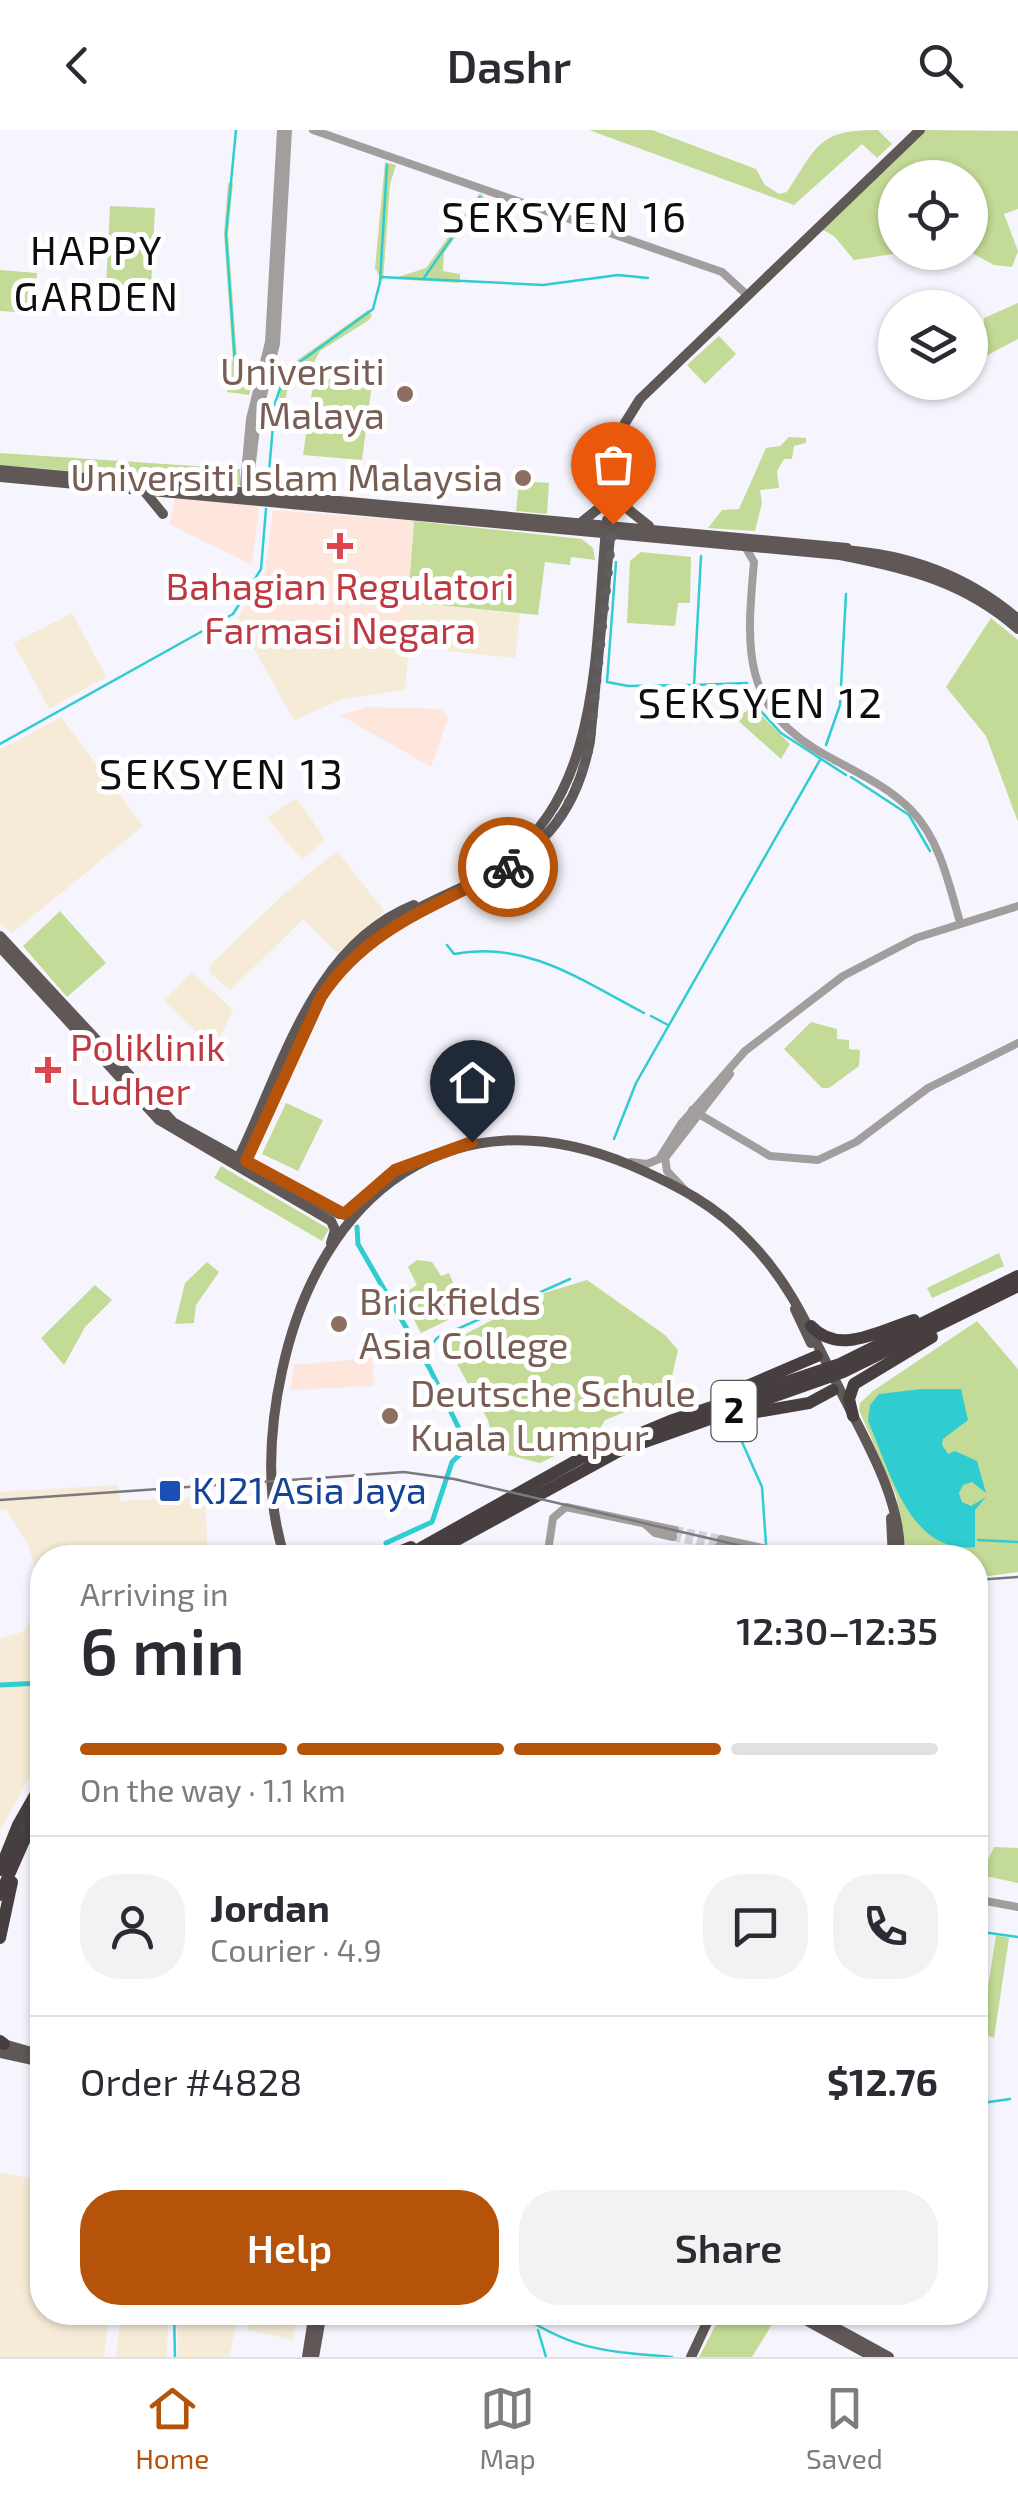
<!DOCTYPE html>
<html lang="en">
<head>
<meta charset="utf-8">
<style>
	:root { --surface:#fff; --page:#f2f2f3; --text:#2b2b33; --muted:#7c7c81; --line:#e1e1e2; --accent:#b45309 }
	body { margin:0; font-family:"Exo 2",sans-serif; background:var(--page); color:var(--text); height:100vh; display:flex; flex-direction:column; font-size:38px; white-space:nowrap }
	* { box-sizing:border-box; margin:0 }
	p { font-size:32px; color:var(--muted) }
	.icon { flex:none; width:55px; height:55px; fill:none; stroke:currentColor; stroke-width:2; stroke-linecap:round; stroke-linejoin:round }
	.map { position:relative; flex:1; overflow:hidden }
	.details { position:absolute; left:30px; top:1415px; width:958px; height:780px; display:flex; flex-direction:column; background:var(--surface); border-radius:40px; box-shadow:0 2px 8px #0004 }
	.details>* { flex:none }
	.buttons { position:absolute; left:878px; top:30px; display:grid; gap:20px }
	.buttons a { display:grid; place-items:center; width:110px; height:110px; border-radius:50%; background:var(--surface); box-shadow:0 2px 8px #0004; font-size:50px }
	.pin { position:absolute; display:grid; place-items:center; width:85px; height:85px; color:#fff; margin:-102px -42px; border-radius:50% 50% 50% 0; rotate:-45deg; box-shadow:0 0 10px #0007 }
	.pin .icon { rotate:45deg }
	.courier { position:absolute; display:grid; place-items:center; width:100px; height:100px; margin:-50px; border:8px solid #b45309; border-radius:50%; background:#fff; color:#222; box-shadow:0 2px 12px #0007 }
	.summary em { font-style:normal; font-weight:600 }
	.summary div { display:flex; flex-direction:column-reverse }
	.summary { display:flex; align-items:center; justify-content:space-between; height:170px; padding:0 50px }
	h1 { font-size:65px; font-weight:600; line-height:75px }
	.bar { display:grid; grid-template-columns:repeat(4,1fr); gap:15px 10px; align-content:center; height:120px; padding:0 50px }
	.bar i { height:12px; border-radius:8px; background:var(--line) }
	.bar .current { background:var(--accent) }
	.bar p { grid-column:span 4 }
	.line { display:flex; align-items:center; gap:25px; padding:0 50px; border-top:2px solid var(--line) }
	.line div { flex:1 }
	.round { display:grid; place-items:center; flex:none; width:105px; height:105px; border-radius:40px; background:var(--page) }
	.button { display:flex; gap:20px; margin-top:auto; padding:20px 50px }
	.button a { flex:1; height:115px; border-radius:40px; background:var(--accent); color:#fff; font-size:40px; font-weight:600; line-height:115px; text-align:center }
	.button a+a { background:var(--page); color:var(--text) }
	header { display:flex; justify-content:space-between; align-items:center; height:130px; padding:0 50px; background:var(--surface); font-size:45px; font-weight:600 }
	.tab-bar { display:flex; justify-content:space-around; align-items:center; height:140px; border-top:2px solid var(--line); background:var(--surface); font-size:28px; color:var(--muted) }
	.tab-bar a { display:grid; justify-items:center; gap:5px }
	.tab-bar .current { color:var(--accent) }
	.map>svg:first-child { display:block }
	.industrial { fill:#f6ebd6 }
	.medical { fill:#ffe6dd }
	.green { fill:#c3db96 }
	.water { fill:#2fccd1 }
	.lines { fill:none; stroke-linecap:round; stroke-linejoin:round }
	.stream { stroke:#2fccd1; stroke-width:2.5 }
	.canal { stroke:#2fccd1; stroke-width:5 }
	.minor-tunnel { stroke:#d3d2d9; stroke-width:8; stroke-dasharray:8 4; stroke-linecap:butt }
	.minor { stroke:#a39e9e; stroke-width:8 }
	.major { stroke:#5f5857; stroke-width:10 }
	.highway { stroke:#473f3f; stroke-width:12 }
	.tram { stroke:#79797e; stroke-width:2.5 }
	.done { stroke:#5f5e62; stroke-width:10; stroke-dasharray:0 18 }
	.route { stroke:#b45309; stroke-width:12 }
	.education-dot { fill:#8d6e63; stroke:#fff; stroke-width:4 }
	.health-dot { fill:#e0444e; stroke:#fff; stroke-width:4 }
	.transit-dot { fill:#1a4fb4; stroke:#fff; stroke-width:4 }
	.labels { text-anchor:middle; stroke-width:10; stroke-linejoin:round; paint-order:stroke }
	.shield { fill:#fff; stroke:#565657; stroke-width:2.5 }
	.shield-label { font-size:35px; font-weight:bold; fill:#0d0d0f }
	.education-label { font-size:38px; fill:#785e54; stroke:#fff; text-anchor:end }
	.health-label { font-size:38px; fill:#be3a42; stroke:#fff }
	.transit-label { font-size:38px; fill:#164399; stroke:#fff; text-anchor:start }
	.neighbourhood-label { font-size:40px; letter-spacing:2.5px; fill:#0d0d0f; stroke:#fff }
	.quarter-label { font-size:42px; letter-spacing:2.5px; fill:#0d0d0f; stroke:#fff }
</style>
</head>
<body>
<header><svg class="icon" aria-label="back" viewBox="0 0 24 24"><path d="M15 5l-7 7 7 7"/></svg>Dashr<svg class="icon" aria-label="search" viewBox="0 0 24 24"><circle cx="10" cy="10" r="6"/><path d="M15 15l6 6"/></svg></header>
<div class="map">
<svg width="1018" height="2227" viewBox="0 0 1018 2227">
	<rect width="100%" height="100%" fill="#f6f5fd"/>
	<!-- industrial -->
	<g class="industrial">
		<path d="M408,472L520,484L515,528L447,521L449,493L440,492L438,519L409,516L405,560L343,569L294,590L237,489L241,483L405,499Z"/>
		<path d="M72,483L106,547L49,579L14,513Z"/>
		<path d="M61,587L143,696L12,803L0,793V620Z"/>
		<path d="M296,668L325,709L302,730L267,688Z"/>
		<path d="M337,721L384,781L338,824L303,789L230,861L209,842L210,835L285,763Z"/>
		<path d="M192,842L233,880L214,919L164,871Z"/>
		<path d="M118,1355L120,1371L205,1367L208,1426L268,1423L272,1427L42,1428V1461L28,1415L7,1380L0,1379V1362Z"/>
		<path d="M42,1461V1625L0,1700V1509L24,1501L41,1473L37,1464Z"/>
		<path d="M0,2042L42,2051V2182L109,2183L104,2227H0Z"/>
		<path d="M177,2183H239L229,2227H178Z"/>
		<path d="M248,2183H297L293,2210L248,2200Z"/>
		<path d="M120,2190L168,2194L167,2227H116Z"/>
	</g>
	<!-- medical -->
	<g class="medical">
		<path d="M175,368L259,376L252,435L169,394Z"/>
		<path d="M273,380L414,391L406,499L241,483L265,441Z"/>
		<path d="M369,577L443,579L448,588L431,637L340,585Z"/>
		<path d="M372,1228L374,1256L290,1260L294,1235Z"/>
	</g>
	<!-- green -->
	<g class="green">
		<path d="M589,0H652L756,39L765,55L779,64L787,62C818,15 818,0 878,0L892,14L877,28L862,14L794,75Z"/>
		<path d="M922,0L1018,1V79L1004,84L1018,121L1012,137L994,135L970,122V48H895V122L899,123L854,130L834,106L821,99Z"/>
		<path d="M385,32L396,35L390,54L383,152L375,138Z"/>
		<path d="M228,53H233L228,104L238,241L255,243L249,265L227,262L229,232L233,231L224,104Z"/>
		<path d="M480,63L484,67L444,123L443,141L460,144V153L392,149L426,138Z"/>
		<path d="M110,76L155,78L151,159L106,157Z"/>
		<path d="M0,140L37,143L34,183L0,181Z"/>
		<path d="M1018,173V209L984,227V188Z"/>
		<path d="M368,180L372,185L369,190L320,221L312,236L290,246L284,277L278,278L282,241Z"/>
		<path d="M719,206L736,224L705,254L687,235Z"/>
		<path d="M314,248L372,253L362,330L303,325Z"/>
		<path d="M789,307L806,308V313L794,316L792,329H784L777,341L779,358L760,360L762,373L755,401L708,398L722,380L739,379L766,318L780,316Z"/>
		<path d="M0,323L240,339V355L0,335Z"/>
		<path d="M519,351L549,353L547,384L516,381Z"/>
		<path d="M414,391L582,409L593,418L595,430L571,427L570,435L545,432L538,485L408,472Z"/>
		<path d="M641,422L691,427L690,473H678L675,496L627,493L630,431Z"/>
		<path d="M991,488L1018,510V692L986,606L946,557Z"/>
		<path d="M753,577L790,614L781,629L735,588Z"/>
		<path d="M60,781L106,833L67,867L23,816Z"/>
		<path d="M811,892L837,899V909L849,910V919L860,920L859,936L829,958H822L784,919Z"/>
		<path d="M286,973L323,990L298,1041L262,1024Z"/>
		<path d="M221,1036L329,1099L322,1111L214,1048Z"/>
		<path d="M999,1123L1004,1136L932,1168L927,1158Z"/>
		<path d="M417,1130L432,1132L441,1146L449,1143L465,1182L421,1203L401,1165L417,1155L408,1137Z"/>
		<path d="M207,1132L219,1142L196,1175L194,1193L175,1194L185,1153Z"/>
		<path d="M587,1150L665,1205L678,1220L671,1251L676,1262L605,1290L595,1307L540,1333L484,1319L491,1303L488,1290L446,1214L544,1163Z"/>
		<path d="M95,1155L112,1170L85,1197L64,1235L41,1208Z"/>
		<path d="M977,1191L1018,1239V1442L975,1448V1428L908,1427L896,1365L859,1280L860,1273L873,1261Z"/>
		<path d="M994,1717L1018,1718V1753L981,1745Z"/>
		<path d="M996,1805L1009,1808L994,1908L981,1903Z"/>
		<path d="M722,2183V2182L779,2183L752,2227H699Z"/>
	</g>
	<!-- water -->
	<path class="water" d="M922,1259H961L968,1290L943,1309L942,1315L948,1324L955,1321L977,1331L986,1363L972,1352L963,1355L959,1363L962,1372L971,1376L986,1367L975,1380V1417C909,1425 890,1340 868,1291L870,1275L879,1264Z"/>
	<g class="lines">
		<!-- stream -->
		<g class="stream">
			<path d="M236,0L226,104L236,247L252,257"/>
			<path d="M381,147L543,155L618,145L648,148"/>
			<path d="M424,148L480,67"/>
			<path d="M268,353L275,273L286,242L373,179L380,152L387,35"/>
			<path d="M701,426L694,555L747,553L754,571"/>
			<path d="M616,432L607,552L628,556L694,555"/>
			<path d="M758,578L781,603L846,645"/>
			<path d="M0,614L233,484L261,439L266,379"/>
			<path d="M826,615L840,575L846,464"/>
			<path d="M851,647L909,685L930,721"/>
			<path d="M447,815L454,824C527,810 582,851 644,883"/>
			<path d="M651,886L668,895"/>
			<path d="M614,1009L636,953L820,630"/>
			<path d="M422,1227L437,1208L570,1149"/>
			<path d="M738,1303L762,1357L766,1414"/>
			<path d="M978,1410L1018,1412"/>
			<path d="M975,1801L1018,1807"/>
			<path d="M975,1974L1010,1969"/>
			<path d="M174,2182L175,2227"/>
			<path d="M516,2182C574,2221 604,2221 672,2227"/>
			<path d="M538,2200L546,2227"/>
		</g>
		<!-- canal -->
		<g class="canal">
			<path d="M357,1097L358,1114L430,1239L468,1317L452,1332L432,1392L386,1413"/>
			<path d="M0,1555L42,1553"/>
		</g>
		<!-- minor-tunnel -->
		<g class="minor-tunnel">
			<path d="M675,1400L721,1409"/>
			<path d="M673,1407L719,1416"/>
		</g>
		<!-- minor -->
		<g class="minor">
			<path d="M313,0L722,142L746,164"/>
			<path d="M244,354L250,289L269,212L281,0"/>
			<path d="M248,367L257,289L276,214L288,0"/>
			<path d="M747,420L754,432C746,521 741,580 829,627C858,643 889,657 912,681C940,710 949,755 960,792"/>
			<path d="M692,980L770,1026L818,1030L856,1012L928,958L1018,913"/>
			<path d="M631,1032L647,1034L659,1029L681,994L745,921L843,846L916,808L1018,776"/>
			<path d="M685,1060L667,1041L665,1028L730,944"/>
			<path d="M645,1394L655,1403L673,1407"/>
			<path d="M721,1409L809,1428"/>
			<path d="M719,1416L770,1428"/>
			<path d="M547,1428L553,1388L566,1377L675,1400"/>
			<path d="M975,1769L1018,1777"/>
		</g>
		<!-- major -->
		<g class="major">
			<path d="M0,340L492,385"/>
			<path d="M0,347L840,425C907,438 965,452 1018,499"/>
			<path d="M618,361L629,380L649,396"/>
			<path d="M145,362L163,384"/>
			<path d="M490,385L847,418"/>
			<path d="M583,391L609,370"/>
			<path d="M842,420C908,424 968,446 1018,489"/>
			<path d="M493,738C606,671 594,507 607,390"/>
			<path d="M0,806L173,992L339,1084L349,1082L388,1045"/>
			<path d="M0,817L159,990L331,1091L335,1100L331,1113"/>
			<path d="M240,1035L249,1025C280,956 306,869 362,817C451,736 562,760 590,611L618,326L625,293L640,269L920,0"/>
			<path d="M240,1035L239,1027C283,937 312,816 414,775"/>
			<path d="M795,1179L811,1213"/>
			<path d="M891,1388L893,1428"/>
			<path d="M285,1428C265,1369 269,1300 282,1241C320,1063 452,960 630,1035C676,1055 716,1075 750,1112C791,1154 810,1201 836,1252C862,1305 902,1367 900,1428"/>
			<path d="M0,1913L42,1925"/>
			<path d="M0,1923L42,1932"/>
			<path d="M791,2182L873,2227"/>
			<path d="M807,2182L889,2227"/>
			<path d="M307,2227L314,2182"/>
			<path d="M314,2227L322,2182"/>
			<path d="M691,2227L712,2182"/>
		</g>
		<!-- highway -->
		<g class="highway">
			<path d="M811,1196C839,1226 879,1201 914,1190"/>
			<path d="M719,1268L817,1226"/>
			<path d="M751,1283L809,1273L833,1260"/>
			<path d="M853,1286L849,1269L854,1254L932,1207"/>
			<path d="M385,1428L411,1417"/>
			<path d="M403,1428L579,1329L670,1291L840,1234L1018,1146"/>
			<path d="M424,1428L619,1321L843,1242L1018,1156"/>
			<path d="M0,1740L18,1695L42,1653"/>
			<path d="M0,1765L42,1670"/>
			<path d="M0,1808L12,1752"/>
			<path d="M0,1911L4,1914"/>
		</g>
		<!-- tram -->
		<g class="tram">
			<path d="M0,1370L404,1342L454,1349L755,1419L832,1428"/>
			<path d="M975,1450L1018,1447"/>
		</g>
	</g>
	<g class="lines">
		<!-- done -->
		<path class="done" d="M508,737C554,708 580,664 590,611L613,394"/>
		<!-- route -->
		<path class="route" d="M472,1012L395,1040L344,1084L246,1031L321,867C368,796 438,776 508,737"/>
	</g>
	<!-- markers -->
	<g class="education-dot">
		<circle cx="405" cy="264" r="10"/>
		<circle cx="523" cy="348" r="10"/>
		<circle cx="339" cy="1194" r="10"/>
		<circle cx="390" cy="1286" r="10"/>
	</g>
	<g class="health-dot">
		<path d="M335 401h10v10h10v10h-10v10h-10v-10h-10v-10h10z"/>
		<path d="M43 925h10v10h10v10h-10v10h-10v-10h-10v-10h10z"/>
	</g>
	<rect class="transit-dot" x="158" y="1349" width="24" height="24" rx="5"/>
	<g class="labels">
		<!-- shield labels -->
		<rect class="shield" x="711.5" y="1251" width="45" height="60" rx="8"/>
		<g class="shield-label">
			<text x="734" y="1293">2</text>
		</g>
		<!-- education labels -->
		<g class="education-label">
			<text x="385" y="255">Universiti<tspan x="385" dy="44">Malaya</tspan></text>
			<text x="503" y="361">Universiti Islam Malaysia</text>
			<text x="359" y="1185" text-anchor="start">Brickfields<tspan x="359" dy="44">Asia College</tspan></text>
			<text x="410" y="1277" text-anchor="start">Deutsche Schule<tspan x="410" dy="44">Kuala Lumpur</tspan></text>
		</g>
		<!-- health labels -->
		<g class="health-label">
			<text x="340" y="470">Bahagian Regulatori<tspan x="340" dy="44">Farmasi Negara</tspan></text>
			<text x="70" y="931" text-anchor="start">Poliklinik<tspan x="70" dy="44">Ludher</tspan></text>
		</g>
		<!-- transit labels -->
		<g class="transit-label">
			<text x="192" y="1374">KJ21 Asia Jaya</text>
		</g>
		<!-- neighbourhood labels -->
		<g class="neighbourhood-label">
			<text x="97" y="135">HAPPY<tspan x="97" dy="46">GARDEN</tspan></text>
		</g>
		<!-- quarter labels -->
		<g class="quarter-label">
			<text x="565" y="102">SEKSYEN 16</text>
			<text x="761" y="588">SEKSYEN 12</text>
			<text x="222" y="659">SEKSYEN 13</text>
		</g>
	</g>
</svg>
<div class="buttons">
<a><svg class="icon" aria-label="locate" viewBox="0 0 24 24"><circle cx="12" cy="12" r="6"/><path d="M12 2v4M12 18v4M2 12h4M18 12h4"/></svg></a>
<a><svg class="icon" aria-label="layers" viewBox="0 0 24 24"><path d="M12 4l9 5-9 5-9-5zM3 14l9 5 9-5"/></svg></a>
</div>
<div class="pin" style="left:613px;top:394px;background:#ea580c"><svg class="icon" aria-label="bag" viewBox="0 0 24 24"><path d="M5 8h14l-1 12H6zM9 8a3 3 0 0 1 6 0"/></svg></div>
<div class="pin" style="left:472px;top:1012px;background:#1f2937"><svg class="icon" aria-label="home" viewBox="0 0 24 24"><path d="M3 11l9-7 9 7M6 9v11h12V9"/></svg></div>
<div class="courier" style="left:508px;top:737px"><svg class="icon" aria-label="bike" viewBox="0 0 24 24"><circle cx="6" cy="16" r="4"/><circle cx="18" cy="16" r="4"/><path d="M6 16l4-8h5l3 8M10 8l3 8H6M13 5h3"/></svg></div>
<section class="details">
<div class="summary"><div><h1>6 min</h1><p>Arriving in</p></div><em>12:30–12:35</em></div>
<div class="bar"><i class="current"></i><i class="current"></i><i class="current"></i><i></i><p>On the way · 1.1 km</p></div>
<div class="line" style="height:180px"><a class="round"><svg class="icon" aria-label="person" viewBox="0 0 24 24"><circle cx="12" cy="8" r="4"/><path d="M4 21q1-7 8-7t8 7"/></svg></a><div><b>Jordan</b><p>Courier · 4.9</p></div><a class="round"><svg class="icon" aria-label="chat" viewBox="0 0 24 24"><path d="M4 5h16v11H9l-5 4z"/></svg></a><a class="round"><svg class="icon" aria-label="phone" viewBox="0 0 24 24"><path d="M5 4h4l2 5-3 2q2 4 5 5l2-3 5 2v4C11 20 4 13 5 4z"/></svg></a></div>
<div class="line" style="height:130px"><div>Order #4828</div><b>$12.76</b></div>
<div class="button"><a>Help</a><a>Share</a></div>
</section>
</div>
<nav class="tab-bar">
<a class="current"><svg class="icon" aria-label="home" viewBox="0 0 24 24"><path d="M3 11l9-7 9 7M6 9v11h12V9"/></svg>Home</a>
<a><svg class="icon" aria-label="map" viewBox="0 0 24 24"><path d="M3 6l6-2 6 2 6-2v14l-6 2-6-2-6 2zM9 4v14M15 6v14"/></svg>Map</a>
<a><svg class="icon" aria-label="saved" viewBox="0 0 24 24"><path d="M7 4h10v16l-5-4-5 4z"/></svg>Saved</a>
</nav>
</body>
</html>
